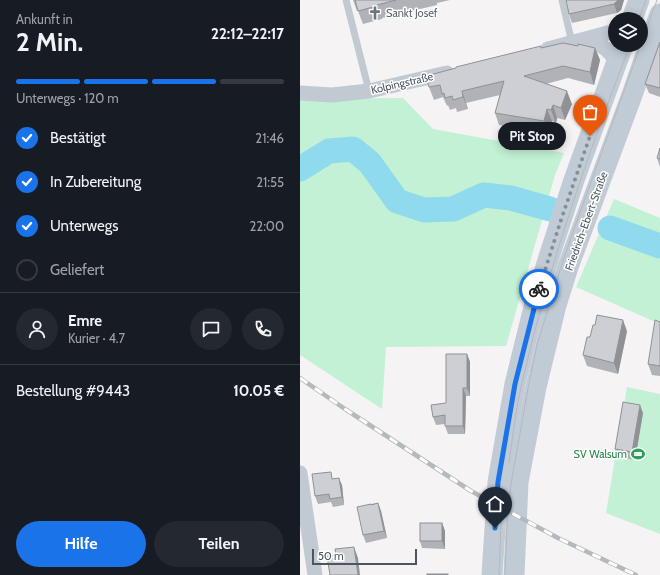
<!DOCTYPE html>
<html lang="de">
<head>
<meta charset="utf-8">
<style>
	:root { --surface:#171b24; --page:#242831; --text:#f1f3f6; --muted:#9ea1a6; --line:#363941; --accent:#1a73e8 }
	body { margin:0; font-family:Cabin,sans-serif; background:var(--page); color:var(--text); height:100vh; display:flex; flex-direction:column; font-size:15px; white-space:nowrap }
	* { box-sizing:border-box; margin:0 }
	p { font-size:13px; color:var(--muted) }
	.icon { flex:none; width:22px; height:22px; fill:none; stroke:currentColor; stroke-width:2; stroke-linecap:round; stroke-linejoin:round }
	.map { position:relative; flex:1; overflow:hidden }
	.sheet { display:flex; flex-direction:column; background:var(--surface); width:300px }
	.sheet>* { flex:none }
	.controls { position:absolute; left:308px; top:12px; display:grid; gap:8px }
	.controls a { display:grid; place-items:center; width:40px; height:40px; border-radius:50%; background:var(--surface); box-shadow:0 2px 10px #0003; font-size:20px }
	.scale { position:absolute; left:12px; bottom:10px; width:105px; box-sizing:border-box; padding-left:4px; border:2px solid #4a5661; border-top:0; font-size:11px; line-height:14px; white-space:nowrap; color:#4a5661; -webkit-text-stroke:3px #fff; paint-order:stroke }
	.pin { position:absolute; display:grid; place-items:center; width:34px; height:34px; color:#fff; margin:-41px -17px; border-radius:50% 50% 50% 0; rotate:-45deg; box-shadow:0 0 4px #0007 }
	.pin .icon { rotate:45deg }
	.courier { position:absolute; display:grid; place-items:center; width:40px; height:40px; margin:-20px; border:3px solid #1a73e8; border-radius:50%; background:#fff; color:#222; box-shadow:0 1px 5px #0007 }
	.bubble { position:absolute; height:28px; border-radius:14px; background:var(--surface); box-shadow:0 2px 10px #0003; font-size:13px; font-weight:700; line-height:28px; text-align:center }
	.overview em { font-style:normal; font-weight:700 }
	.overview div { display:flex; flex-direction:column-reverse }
	.overview { display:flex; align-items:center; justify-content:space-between; height:68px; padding:0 16px }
	h1 { font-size:26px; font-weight:700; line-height:30px }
	.bar { display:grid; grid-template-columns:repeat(4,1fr); gap:6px 4px; align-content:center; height:48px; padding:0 16px }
	.bar i { height:5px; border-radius:3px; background:var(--line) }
	.bar .current { background:var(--accent) }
	.bar p { grid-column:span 4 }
	.line { display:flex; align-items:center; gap:10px; padding:0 16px; border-top:1px solid var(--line) }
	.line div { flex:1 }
	.round { display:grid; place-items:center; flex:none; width:42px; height:42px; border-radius:21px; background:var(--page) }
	ol { padding:0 16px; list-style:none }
	li { display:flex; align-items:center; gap:12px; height:44px }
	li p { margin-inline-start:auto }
	li .icon { padding:4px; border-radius:50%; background:var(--accent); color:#fff; stroke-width:4 }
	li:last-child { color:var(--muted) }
	li i { width:22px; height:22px; border:2px solid var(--line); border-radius:50% }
	.action { display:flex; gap:8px; margin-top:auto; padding:8px 16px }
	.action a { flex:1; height:46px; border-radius:24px; background:var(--accent); color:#fff; font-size:16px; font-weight:700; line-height:46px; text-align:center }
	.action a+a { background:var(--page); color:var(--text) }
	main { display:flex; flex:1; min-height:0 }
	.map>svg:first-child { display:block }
	.green { fill:#c3f1d5 }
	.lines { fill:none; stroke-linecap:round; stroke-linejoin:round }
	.river { stroke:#90daee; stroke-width:25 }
	.service { stroke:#c1cad2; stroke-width:7 }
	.minor { stroke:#c1cad2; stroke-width:15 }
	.secondary { stroke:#c1cbd6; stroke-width:21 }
	.tram { stroke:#b5b8bd; stroke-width:1 }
	.rail-casing { stroke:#b5b8bd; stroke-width:4.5 }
	.rail { stroke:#fff; stroke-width:3; stroke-dasharray:9; stroke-linecap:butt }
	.wall { fill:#b0b2b7 }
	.shaded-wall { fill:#909195 }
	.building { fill:#cdcfd5; stroke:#909195 }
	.done { stroke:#868d94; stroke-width:4; stroke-dasharray:0 7.2 }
	.route { stroke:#1a73e8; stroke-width:5 }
	.labels { text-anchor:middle; stroke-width:3; stroke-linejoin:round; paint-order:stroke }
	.worship-label { font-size:11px; fill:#5b616d; stroke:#fff; text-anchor:start }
	.street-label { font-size:11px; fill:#4a5661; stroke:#fff }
	.leisure-label { font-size:11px; fill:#27864d; stroke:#fff; text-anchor:end }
</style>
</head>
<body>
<main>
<section class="sheet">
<div class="overview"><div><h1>2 Min.</h1><p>Ankunft in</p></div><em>22:12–22:17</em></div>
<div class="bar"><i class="current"></i><i class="current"></i><i class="current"></i><i></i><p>Unterwegs · 120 m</p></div>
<ol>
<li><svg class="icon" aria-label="check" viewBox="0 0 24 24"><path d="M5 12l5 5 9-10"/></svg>Bestätigt<p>21:46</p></li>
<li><svg class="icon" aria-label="check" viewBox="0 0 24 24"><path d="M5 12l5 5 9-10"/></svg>In Zubereitung<p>21:55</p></li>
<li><svg class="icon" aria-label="check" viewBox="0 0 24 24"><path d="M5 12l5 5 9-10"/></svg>Unterwegs<p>22:00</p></li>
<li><i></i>Geliefert</li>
</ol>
<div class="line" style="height:72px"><a class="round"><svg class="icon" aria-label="person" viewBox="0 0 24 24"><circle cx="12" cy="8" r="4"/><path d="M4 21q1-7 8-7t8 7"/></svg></a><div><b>Emre</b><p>Kurier · 4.7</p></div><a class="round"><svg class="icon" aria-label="chat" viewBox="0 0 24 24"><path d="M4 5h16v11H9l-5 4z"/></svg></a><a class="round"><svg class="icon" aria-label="phone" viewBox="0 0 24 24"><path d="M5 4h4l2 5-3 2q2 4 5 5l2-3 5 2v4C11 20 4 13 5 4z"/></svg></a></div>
<div class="line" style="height:52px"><div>Bestellung #9443</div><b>10.05 €</b></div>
<div class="action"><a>Hilfe</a><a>Teilen</a></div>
</section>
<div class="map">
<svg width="360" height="575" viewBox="0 0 360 575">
	<rect width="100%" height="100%" fill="#f5f3f3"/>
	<!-- green -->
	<g class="green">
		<path d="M103,98L133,129L264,153L255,175L206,346L86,347L82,409L0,355V99Z"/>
		<path d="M314,199L360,218V324L276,287Z"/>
		<path d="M327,387L360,394V534L306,513Z"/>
	</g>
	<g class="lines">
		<!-- river -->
		<g class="river">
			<path d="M0,169L29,151L53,149L70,163L97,201L124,210L153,209L184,195L211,198L250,209"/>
			<path d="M310,228L360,246"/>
		</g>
		<!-- service -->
		<g class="service">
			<path d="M46,0L69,91"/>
			<path d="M262,0L272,43"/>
		</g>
		<!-- minor -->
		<g class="minor">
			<path d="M281,42C299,42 307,47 317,62"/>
			<path d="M248,49L315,31"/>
			<path d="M0,93L32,95L69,91L147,73"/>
			<path d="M0,473L15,575"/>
		</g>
		<!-- secondary -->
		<g class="secondary">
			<path d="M332,19L339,0"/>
			<path d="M192,575L198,482L215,384L236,299L248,260L274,180L323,45"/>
			<path d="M214,575L218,482L236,387L256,305L268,267L332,95L360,14"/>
		</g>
		<!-- tram -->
		<g class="tram">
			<path d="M339,19L346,0"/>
			<path d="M209,463C213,435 216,406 223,379C249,265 288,154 330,45"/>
			<path d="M199,575L201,524L204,496"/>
			<path d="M205,575L207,525L211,484L229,383L237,345L262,264L274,229L357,0"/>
		</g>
		<!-- rail casing -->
		<g class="rail-casing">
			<path id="rail" d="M0,378L45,409L171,491L258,538L336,575"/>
		</g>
		<!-- rail -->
		<use href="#rail" class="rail"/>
	</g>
	<!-- wall -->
	<g class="wall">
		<path d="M53,0H150L137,3V5L82,18V19L63,24L58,11H57Z"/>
		<path d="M266,0H324L321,10L317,13L272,23L269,14Z"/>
		<path d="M360,42V97L349,93L345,84Z"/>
		<path d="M278,46L295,48L300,60L294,85L268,78L246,84L272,104L265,120L257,118L256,123L252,121L248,134L199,125L195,113L200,95L166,103L168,109L157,112L156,108L150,110L148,105L147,106L143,97L134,100L129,87L241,48Z"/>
		<path d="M360,148V167L357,158Z"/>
		<path d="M360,322V376L352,375L348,364Z"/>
		<path d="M327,331L318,374L287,366L283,355L290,337Z"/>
		<path d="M167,354L170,362V396H166L165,434H148L145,426V424L136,425L133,417L146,403Z"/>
		<path d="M343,413L335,460L318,457L315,449Z"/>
		<path d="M34,478L42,485L44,505L33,507L31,502L18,504L15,496Z"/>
		<path d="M78,503L81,511L87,538L66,543L63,535L71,504Z"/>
		<path d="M142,523L145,531V549L122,548L120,541Z"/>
	</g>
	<!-- shaded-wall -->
	<g class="shaded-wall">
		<path d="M318,0H324L321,10L317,13L314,4Z"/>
		<path d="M295,48L300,60L294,85L290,72Z"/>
		<path d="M162,91L168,109L163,97Z"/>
		<path d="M267,91L272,104L265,120L261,108Z"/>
		<path d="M253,105L257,118L256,123L251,110Z"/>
		<path d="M247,109L252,121L248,134L244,121Z"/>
		<path d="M323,320L327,331L318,374L314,363Z"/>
		<path d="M167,354L170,362V396L167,388Z"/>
		<path d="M163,388L166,396L165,434L163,426Z"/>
		<path d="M340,405L343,413L335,460L332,452Z"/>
		<path d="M39,478L42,485L44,505L42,497Z"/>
		<path d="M78,503L81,511L87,538L84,531Z"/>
		<path d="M142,523L145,531V549L142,541Z"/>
		<path d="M54,547L58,558L60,575H58Z"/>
	</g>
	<!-- building -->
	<g class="building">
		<path d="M55,0H96L77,5V6L58,11Z"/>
		<path d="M266,0H318L314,4L269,14Z"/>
		<path d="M360,42V88L345,84Z"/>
		<path d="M263,43L278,46V44L295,48L290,72L263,66L224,76L267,91L261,108L253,105L251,110L247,109L244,121L195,113L204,81L162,91L163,97L153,100L152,96L145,98L144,93L142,94L140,85L129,87L126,76L156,68V67L241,46V48Z"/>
		<path d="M360,148V159L357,158Z"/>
		<path d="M297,315L323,320L314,363L283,355L287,337H290L293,325H295Z"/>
		<path d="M355,320L360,322V366L348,364Z"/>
		<path d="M146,354H167V388H163V426H145V415L133,417L131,405L146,403Z"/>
		<path d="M323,402L340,405L332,452L315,449Z"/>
		<path d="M31,472L32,479L39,478L42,497L30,499L29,494L15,496L12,474Z"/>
		<path d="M78,503L84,531L63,535L57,507L71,504V505Z"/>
		<rect x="120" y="523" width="22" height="18"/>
		<path d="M54,547L58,575H30L27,556L36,555L35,549Z"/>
		<rect x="127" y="574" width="21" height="1"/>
	</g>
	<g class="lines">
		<!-- done -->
		<path class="done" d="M239,289L261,220L290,136"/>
		<!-- route -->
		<path class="route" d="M195,528L198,482L215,384L239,289"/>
	</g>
	<!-- icons -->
	<defs>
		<g id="church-bare" transform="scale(1.08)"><path d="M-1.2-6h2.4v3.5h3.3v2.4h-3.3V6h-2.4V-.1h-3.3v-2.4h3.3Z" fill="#6b7280" stroke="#fff" stroke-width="2.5" paint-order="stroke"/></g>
		<g id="stadium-bare" transform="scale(1.08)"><path d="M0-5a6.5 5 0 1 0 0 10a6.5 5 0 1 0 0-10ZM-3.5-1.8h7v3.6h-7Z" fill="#2e9e5b" stroke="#fff" stroke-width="2.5" paint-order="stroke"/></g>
	</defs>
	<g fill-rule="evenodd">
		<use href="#church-bare" x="75" y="13"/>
		<use href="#stadium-bare" x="338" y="454"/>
	</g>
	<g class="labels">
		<!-- worship labels -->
		<g class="worship-label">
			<text x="86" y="17">Sankt Josef</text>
		</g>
		<!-- street labels -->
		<g class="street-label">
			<text transform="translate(102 83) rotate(-13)" y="4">Kolpingstraße</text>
			<text transform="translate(286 221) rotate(-70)" y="4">Friedrich-Ebert-Straße</text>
		</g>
		<!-- leisure labels -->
		<g class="leisure-label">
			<text x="327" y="458">SV Walsum</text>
		</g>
	</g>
</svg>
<div class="controls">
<a><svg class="icon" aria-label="layers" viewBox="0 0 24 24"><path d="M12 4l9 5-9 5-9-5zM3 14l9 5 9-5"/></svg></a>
</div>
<div class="scale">50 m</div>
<div class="pin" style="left:290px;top:136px;background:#ea580c"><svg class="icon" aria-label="bag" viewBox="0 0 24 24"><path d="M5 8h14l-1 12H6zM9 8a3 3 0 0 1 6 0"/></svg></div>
<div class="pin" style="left:195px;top:528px;background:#1f2937"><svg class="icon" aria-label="home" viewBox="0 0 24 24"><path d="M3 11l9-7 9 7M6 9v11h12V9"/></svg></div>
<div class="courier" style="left:239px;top:289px"><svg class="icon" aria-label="bike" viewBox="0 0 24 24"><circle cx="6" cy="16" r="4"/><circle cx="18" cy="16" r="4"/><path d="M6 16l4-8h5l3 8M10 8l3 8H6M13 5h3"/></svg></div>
<div class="bubble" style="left:198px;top:122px;width:68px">Pit Stop</div>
</div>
</main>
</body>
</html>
